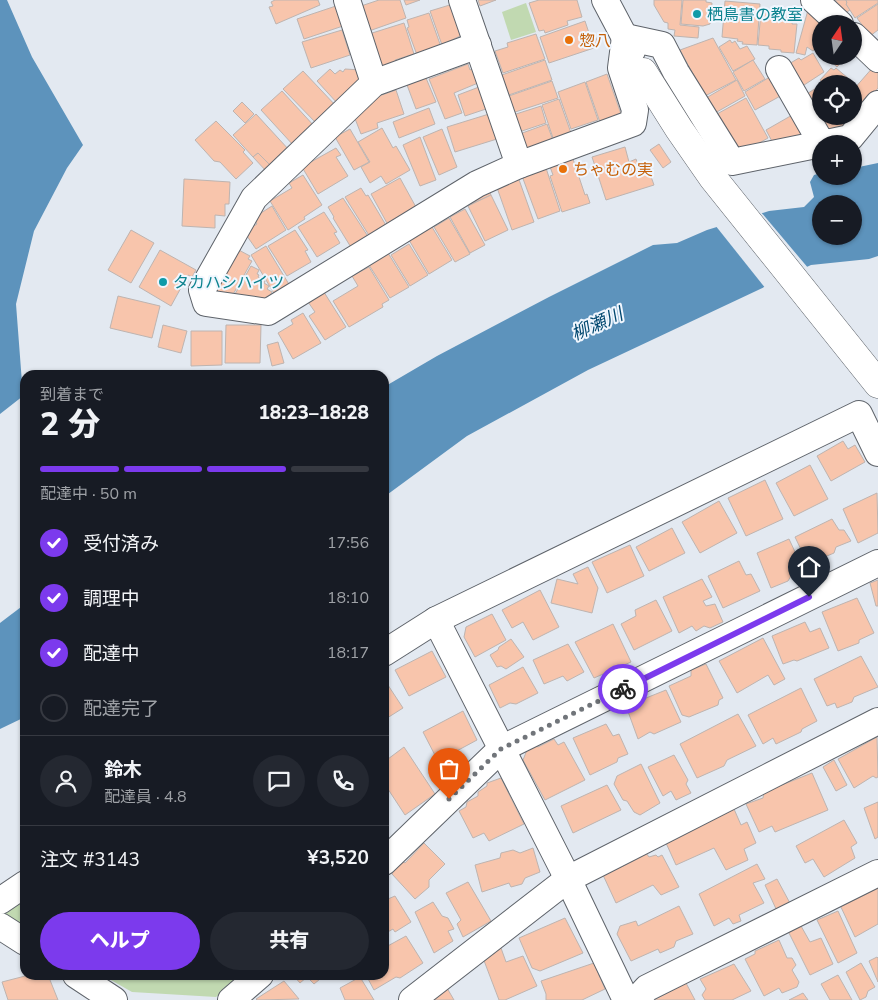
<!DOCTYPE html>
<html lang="ja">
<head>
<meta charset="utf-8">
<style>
	:root { --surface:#171b24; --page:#242831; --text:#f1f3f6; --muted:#9ea1a6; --line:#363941; --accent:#7c3aed }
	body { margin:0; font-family:"Nunito Sans","Noto Sans JP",sans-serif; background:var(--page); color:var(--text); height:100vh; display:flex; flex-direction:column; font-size:19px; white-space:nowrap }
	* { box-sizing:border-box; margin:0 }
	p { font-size:16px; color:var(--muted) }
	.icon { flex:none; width:28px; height:28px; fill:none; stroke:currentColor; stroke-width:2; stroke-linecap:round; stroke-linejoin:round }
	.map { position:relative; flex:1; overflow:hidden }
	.drawer { position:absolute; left:20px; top:370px; width:369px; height:610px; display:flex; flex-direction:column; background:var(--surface); border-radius:15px; box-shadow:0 1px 4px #0004 }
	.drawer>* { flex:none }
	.needle { width:32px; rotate:13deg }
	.buttons { position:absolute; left:812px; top:15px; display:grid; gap:10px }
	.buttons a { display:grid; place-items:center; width:50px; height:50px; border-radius:50%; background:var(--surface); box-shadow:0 1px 4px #0004; font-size:25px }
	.pin { position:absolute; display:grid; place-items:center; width:42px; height:42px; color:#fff; margin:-51px -21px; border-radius:50% 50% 50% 0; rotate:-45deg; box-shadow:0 0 5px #0007 }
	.pin .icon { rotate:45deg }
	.courier { position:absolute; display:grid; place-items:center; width:50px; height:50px; margin:-25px; border:4px solid #7c3aed; border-radius:50%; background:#fff; color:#222; box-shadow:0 1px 6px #0007 }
	.overview em { font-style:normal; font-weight:800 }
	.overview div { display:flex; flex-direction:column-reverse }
	.overview { display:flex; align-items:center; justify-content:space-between; height:85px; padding:0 20px }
	h1 { font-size:32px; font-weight:800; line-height:38px }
	.bar { display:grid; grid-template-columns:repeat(4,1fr); gap:8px 5px; align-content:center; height:60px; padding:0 20px }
	.bar i { height:6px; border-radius:4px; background:var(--line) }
	.bar .active { background:var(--accent) }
	.bar p { grid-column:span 4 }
	.line { display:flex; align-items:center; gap:12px; padding:0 20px; border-top:1px solid var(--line) }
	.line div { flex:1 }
	.round { display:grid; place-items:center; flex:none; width:52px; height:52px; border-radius:26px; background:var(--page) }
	ol { padding:0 20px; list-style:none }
	li { display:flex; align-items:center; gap:15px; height:55px }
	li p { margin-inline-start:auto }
	li .icon { padding:5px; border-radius:50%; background:var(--accent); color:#fff; stroke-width:4 }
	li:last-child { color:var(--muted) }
	li i { width:28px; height:28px; border:2px solid var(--line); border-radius:50% }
	.cta { display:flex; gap:10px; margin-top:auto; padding:10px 20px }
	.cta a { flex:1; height:58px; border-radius:30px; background:var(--accent); color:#fff; font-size:20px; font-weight:800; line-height:58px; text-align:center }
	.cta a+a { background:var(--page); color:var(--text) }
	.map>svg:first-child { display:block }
	.green { fill:#c1d9b1 }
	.water { fill:#5d93bc; fill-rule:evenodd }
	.pier { fill:#e3e9f1 }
	.building { fill:#f8c5ac; stroke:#beb4b0 }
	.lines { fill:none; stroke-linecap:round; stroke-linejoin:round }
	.minor-casing { stroke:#5e636a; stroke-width:28 }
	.tertiary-casing { stroke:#5e636a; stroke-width:29 }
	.minor { stroke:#fff; stroke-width:26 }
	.tertiary { stroke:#fff; stroke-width:28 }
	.done { stroke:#71757a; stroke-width:5; stroke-dasharray:0 9 }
	.route { stroke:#7c3aed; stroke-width:6 }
	.culture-dot { fill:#0f9aa8; stroke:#f0f6fe; stroke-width:2 }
	.food-dot { fill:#e8710a; stroke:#f0f6fe; stroke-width:2 }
	.labels { text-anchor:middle; stroke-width:4; stroke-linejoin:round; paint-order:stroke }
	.culture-label { font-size:16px; fill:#0d838f; stroke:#f0f6fe; text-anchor:start }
	.food-label { font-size:16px; fill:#c56008; stroke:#f0f6fe; text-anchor:start }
	.water-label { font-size:18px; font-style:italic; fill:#00476f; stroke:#f0f6fe }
</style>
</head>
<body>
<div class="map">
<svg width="878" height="1000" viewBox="0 0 878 1000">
	<rect width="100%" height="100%" fill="#e3e9f1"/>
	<!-- green -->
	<g class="green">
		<path d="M526,3L536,32L511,40L502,12Z"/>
		<path d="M25,894V931L7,920L4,906Z"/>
		<path d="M102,975H233L236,981L216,997L132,992Z"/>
	</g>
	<!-- water -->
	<g class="water">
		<path d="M0,0H7L32,57L83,145L67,168L34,231L16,304L23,396L0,414Z"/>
		<path d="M878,163V256L869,259L811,265L588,370L467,436L384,497V387L437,356L549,297L653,245L677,243L707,230L769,211L804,207L814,197L810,182L814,175L821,173V176H854V168ZM821,204H854V236H821Z"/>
		<path d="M25,604V717L0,729V623Z"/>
	</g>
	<!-- pier -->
	<path class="pier" d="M760,211L809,269L766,289L715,225Z"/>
	<!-- building -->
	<g class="building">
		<path d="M275,0H318L320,5L276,24L269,7L273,6L271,2Z"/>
		<path d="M379,0H400L406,18L369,31L361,6Z"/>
		<path d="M404,0H420L406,5Z"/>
		<path d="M478,0H496L480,6Z"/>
		<path d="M539,0H577L582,17L567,21L568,25L545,33L544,30L539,31L529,3Z"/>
		<path d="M654,0H682L680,25L699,27L698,38L674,36L675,30L668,29V23L664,22L654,5Z"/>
		<path d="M683,0H706V2L712,3L710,24L703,26L681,24Z"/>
		<path d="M835,0H846L847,3L846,4L850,10L844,14Z"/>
		<path d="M846,0H878V3L855,18L846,4L847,3Z"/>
		<path d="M725,1L760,4L757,45L742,44L743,42L737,41L738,39L722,37Z"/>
		<path d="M453,4L464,34L442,45L430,11Z"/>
		<path d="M878,4V30L870,36L857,18Z"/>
		<path d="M336,6L343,26L304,39L297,19Z"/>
		<path d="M808,10L821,24V41L813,51L807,47L805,55L796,53Z"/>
		<path d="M761,12L779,14L778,17L793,19L792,24H797L794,53L781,52V50L769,49V46L758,45Z"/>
		<path d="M429,13L441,47L417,55L407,28L409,27L407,20Z"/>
		<path d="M585,21L590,36L595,35L598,44L594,45V48L549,63L540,37Z"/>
		<path d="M404,23L414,54L395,60L397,63L380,68L369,34Z"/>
		<path d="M342,30L350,55L311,68L302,42Z"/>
		<path d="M536,34L545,59L503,73L495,51L508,47L507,43Z"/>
		<path d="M713,38L736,80L705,96L680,50Z"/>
		<path d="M730,40L732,43L735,41L740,49L747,46L755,59L733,71L719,47Z"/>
		<path d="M813,53L824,72L801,87L787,65L799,58L801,60Z"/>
		<path d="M825,56H847L837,67Z"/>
		<path d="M545,60L552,80L503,97L496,77Z"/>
		<path d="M753,60L765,79L744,91L733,72Z"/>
		<path d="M468,64L470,70L472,69L478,83L454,93L462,113L445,119L429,79Z"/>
		<path d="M874,66L878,69V88L854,115V89Z"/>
		<path d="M831,68L834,70L836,68L855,84L854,86V84H825L820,80Z"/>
		<path d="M330,69L335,74L340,70L343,72L345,69L361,70L364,79L338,104L317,81Z"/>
		<path d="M303,71L337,107L318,125L283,89Z"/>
		<path d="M607,74L621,114L602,128L586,82Z"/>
		<path d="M773,75L784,94L755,110L745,92Z"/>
		<path d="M426,78L436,102L416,109L407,85Z"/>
		<path d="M737,80L745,96L715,113L706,98Z"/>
		<path d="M552,81L558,98L509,114L503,98Z"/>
		<path d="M585,82L598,120L571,129L558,92Z"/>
		<path d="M821,85V113L817,116L805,95Z"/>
		<path d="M479,87L486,109L465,116L458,95Z"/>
		<path d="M396,90L404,114L377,123L378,128L361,134L354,116L373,98Z"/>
		<path d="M282,91L315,127L294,146L261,110Z"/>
		<path d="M746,98L768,138L740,154L717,114Z"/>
		<path d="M559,99L571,133L553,138L542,105Z"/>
		<path d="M242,102L254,114L245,123L233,111Z"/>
		<path d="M541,106L546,123L519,132L513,115Z"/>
		<path d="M429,108L435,124L399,138L393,122Z"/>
		<path d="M256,114L290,151L272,167L258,153L253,157L233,135Z"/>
		<path d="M489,114L497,139L455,152L447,127Z"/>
		<path d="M794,114L805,133L787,143L774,145L766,130Z"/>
		<path d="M821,114V116H846L850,123L836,130L825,128L818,117Z"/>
		<path d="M216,121L245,150L243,152L253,163L236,179L220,162L214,161L195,140Z"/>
		<path d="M547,124L554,143L528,152L517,135Z"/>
		<path d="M382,128L393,148L396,146L410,170L386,184L381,176L370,183L361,167L370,162L358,142Z"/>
		<path d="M350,129L369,162L354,170L335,137Z"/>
		<path d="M442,129L457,167L439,175L423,137Z"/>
		<path d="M420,137L436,180L420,186L403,145Z"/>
		<path d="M659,144L671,162L663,168L650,150Z"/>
		<path d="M625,147L629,162L636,159L641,174L649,171L654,185L606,200L592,157Z"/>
		<path d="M336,148L341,155L336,157L348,176L318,194L302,167Z"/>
		<path d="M258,153L272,167L267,172L253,157Z"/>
		<path d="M572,156L585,195L587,194L590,203L562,212L550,176L553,175L549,164Z"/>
		<path d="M546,168L560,211L538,219L522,176Z"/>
		<path d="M517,174L534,222L512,230L495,182Z"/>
		<path d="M303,175L322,205L304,217L305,219L288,230L270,201L292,188L289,183Z"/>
		<path d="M400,178L417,209L388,225L371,194Z"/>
		<path d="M184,179L230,182L229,204H225V216L215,215V228L182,226Z"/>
		<path d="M361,188L366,196L368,195L387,227L370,237L345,197Z"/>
		<path d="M489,191L491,195L471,204L469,201Z"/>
		<path d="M491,195L508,230L485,241L468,206Z"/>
		<path d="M343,198L369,238L352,249L333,218L334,217L328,207Z"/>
		<path d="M272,206L286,230L256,249L247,236L249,234L247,230L257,224L253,218Z"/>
		<path d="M465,209L485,245L470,253L450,217Z"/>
		<path d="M324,212L337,232L334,233L340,243L317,257L298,227Z"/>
		<path d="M449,218L470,254L455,262L434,227Z"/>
		<path d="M432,227L452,260L429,274L409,240Z"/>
		<path d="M131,230L154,243L131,283L108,270Z"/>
		<path d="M295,230L308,250L305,251L311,262L287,276L268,246Z"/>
		<path d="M409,244L428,275L410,286L391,255Z"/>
		<path d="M266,246L290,286L275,295L251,255Z"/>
		<path d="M235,248L250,256L248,259L252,261L231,298L216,290Z"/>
		<path d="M160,250L196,270L192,277L188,275L171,306L139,287Z"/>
		<path d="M388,253L409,287L390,298L369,265Z"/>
		<path d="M251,266L259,270L257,274L259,275L258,277L265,281L264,283L269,286L267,289L272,292L265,304L249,302L235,294Z"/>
		<path d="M369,267L389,300L382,304L383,307L349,327L333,301L358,286L352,276Z"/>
		<path d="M322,289L346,327L325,340L309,316L315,312L306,299Z"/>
		<path d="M118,296L160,306L152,338L110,328Z"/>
		<path d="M303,313L321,343L293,359L278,333L293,324L291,320Z"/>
		<path d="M163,325L187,331L181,353L158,347Z"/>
		<path d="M226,325H261L260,363H225Z"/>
		<path d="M191,331H222V365L191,366Z"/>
		<path d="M278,342L284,363L272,366L267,345Z"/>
		<path d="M843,441L848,449L855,445L865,462L831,481L817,456Z"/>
		<path d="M810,465L828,499L794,516L776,483Z"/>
		<path d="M765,480L783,519L746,536L728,498Z"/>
		<path d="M877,493L878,533L858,543L843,509Z"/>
		<path d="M719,501L737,533L700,553L682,522Z"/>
		<path d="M832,519L839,530H844L851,541L836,547L834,553L808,564L795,537Z"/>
		<path d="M672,528L685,553L649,571L636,547Z"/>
		<path d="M789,539L803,569L791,576L788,581L771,588L757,553Z"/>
		<path d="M630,545L644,576L607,593L592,562Z"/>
		<path d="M739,561L746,575L751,574L760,591L723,608L708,576Z"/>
		<path d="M588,567L598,588L592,613L551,603L557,579L578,584L573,574Z"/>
		<path d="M702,579L712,597L703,601L706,606L715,604L723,622L710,628L704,626L696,631L692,626L679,633L663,597Z"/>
		<path d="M878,580V606H876L870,583Z"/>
		<path d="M540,590L559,627L533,640L523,622L512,628L502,610Z"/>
		<path d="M857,598L874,633L859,640V643L838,651L822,612Z"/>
		<path d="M656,600L672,631L634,650L621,624L636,616L635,610Z"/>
		<path d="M492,614L506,640L475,657L464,637L466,627Z"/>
		<path d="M805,622L810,632L820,628L829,648L797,661L794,660L783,664L772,636Z"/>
		<path d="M613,624L631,662L594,678L575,642Z"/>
		<path d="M763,638L785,679L774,685L768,675L737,693L719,661Z"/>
		<path d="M511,639L524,657L506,669L501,666L497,667L490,655L498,650L499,647Z"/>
		<path d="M568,644L584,672L567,681L563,676L544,684L533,660Z"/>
		<path d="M432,651L446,677L409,696L395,670Z"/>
		<path d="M861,656L878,687L854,697L852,702L837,708L835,703L827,706L814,679Z"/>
		<path d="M706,664L723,698L719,700L718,705L689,717L682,715L669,686L691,676V670Z"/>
		<path d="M523,667L538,693L516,704L510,703L500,708L489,685Z"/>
		<path d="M384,679L403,708L384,720Z"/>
		<path d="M801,688L817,721L802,729L801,732L776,744L773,738L763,744L748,715Z"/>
		<path d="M666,690L681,722L654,734L650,732L638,739L626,706Z"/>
		<path d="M463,711L477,740L438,761L423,732Z"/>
		<path d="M738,714L756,746L727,760L724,766L697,778L680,744Z"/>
		<path d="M606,724L613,736L619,734L628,754L618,758L617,762L590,775L573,738Z"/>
		<path d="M877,737L878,777L876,778L873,776L854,788L838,759Z"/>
		<path d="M554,739L558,745L564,742L585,780L545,800L523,760L527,750L535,745L538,747Z"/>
		<path d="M404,747L435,794L405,815L384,783V762Z"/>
		<path d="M674,755L688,780L686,784L691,793L676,800L671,791L663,796L648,767Z"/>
		<path d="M834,760L847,785L836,791L823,767Z"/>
		<path d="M641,764L660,803L640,815L634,812L627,801L623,800L614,784L617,776Z"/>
		<path d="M812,773L828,810L775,832L772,826L759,832L746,804L763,798L764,792Z"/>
		<path d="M501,778L524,824L489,841L484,833L473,838L459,811L466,807L467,802L478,796V792L487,786V783Z"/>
		<path d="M607,785L621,810L573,833L561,806Z"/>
		<path d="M878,802V837L875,839L864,808Z"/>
		<path d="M734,809L741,825L747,822L756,843L744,849L748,860L726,870L714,848L676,865L666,843Z"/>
		<path d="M844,820L857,843L851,847L855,858L824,877L813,859L805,863L796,846Z"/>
		<path d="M424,843L445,864L429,880V887L415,899L392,874L393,872L392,871L402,861L405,863Z"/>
		<path d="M533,848L540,872L525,878L522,884L511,887L509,883L482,892L475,865L500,858L501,853L513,850L520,853Z"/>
		<path d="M646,853L649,857L656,855L658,857L662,855L679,887L661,895L653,885L616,903L603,875Z"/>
		<path d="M757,864L765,879L753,883L764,903L739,915L741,921L733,924L729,918L714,926L699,894Z"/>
		<path d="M777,879L791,905L777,911L765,885Z"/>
		<path d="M468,882L491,921L463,937L457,924L461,920L446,893Z"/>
		<path d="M878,887V924L855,937L840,905Z"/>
		<path d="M384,894L388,899L395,896L411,922L395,932L393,929L384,934Z"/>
		<path d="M433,902L442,916L448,918L454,929L448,931L453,941L434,953L415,912Z"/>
		<path d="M679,906L693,934L676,941L674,947L660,953L658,949L631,961L617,934L620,926L636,921L638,926Z"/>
		<path d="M838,911L857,953L838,963L817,920Z"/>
		<path d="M565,918L583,953L540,971L532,968L519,938Z"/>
		<path d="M801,926L810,942L821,938L833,964L810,975L788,931Z"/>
		<path d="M406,936L423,963L400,978L396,977L374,990L366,975H384V948Z"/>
		<path d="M779,940L787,958H792L796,965L792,970L799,982L797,987L782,993L779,988L764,996L745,959L755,954V951Z"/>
		<path d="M501,948L506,962L523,956L537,986L505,1000H499L483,958Z"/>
		<path d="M877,957L878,958V982L869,961Z"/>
		<path d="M594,963L605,989L582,1000H546V994L541,981Z"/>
		<path d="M861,963L875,987L868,991L866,997L860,1000L846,972Z"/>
		<path d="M734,964L751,991L732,1000H705L702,995L706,989L700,979Z"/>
		<path d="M29,975H48L58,1000H8L2,982Z"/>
		<path d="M293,975H333L332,976L325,975L314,984L307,977L300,983Z"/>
		<path d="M838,975L852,1000H830L821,984Z"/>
		<path d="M360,977L374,1000H345L340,988Z"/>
		<path d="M284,981L299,999L257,1000L256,999Z"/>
		<path d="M686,983L695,1000H654Z"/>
		<path d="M447,988L454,1000H427Z"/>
		<path d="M803,993L808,1000H789Z"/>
	</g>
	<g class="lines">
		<!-- minor casing -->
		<g class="minor-casing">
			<g id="minor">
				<path d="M347,0L374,83"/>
				<path d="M462,0L519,165"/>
				<path d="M605,0L632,51"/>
				<path d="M814,0L840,24"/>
				<path d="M854,36L878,59"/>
				<path d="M478,45L374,83L254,198L202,290L206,303L268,312L477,184L519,165L633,123L635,110L621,68L625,37L662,45L676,72L732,162L821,144"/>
				<path d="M779,69L822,144L850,138L878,104"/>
				<path d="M436,620L568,879L626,1000"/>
				<path d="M384,653L436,620L859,414L878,453"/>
				<path d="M384,862L501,749L878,563"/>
				<path d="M0,901L25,884"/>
				<path d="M0,926L25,942"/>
				<path d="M76,975L114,1000"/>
				<path d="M231,1000L260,975"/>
				<path d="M412,1000L568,879L878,721"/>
				<path d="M636,1000L647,988L878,873"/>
			</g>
		</g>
		<!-- tertiary casing -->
		<g class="tertiary-casing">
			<path id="tertiary" d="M643,72L679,129L713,178L878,384"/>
		</g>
		<!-- minor -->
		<use href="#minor" class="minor"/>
		<!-- tertiary -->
		<use href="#tertiary" class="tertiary"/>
	</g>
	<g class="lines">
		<!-- done -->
		<path class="done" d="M449,799L501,749L623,689"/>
		<!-- route -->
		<path class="route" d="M623,689L809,597"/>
	</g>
	<!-- markers -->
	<g class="culture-dot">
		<circle cx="697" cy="14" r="5"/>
		<circle cx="163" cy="282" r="5"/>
	</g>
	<g class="food-dot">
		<circle cx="569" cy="40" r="5"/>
		<circle cx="563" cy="169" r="5"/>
	</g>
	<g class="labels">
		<!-- culture labels -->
		<g class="culture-label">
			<text x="707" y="20">栖鳥書の教室</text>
			<text x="173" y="288">タカハシハイツ</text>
		</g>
		<!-- food labels -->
		<g class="food-label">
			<text x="579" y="46">惣八</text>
			<text x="573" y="175">ちゃむの実</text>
		</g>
		<!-- water labels -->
		<g class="water-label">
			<text transform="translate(597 324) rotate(-24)" y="6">柳瀬川</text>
		</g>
	</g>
</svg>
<div class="buttons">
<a><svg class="needle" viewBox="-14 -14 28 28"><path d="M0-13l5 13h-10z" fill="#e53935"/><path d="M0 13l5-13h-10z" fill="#9ea1a6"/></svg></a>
<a><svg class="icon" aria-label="locate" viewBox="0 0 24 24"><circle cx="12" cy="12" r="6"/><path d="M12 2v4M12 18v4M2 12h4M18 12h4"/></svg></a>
<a>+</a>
<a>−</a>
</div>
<div class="pin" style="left:449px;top:799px;background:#ea580c"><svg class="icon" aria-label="bag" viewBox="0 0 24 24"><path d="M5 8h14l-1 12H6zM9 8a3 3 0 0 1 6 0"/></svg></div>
<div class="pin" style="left:809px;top:597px;background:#1f2937"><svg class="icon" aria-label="home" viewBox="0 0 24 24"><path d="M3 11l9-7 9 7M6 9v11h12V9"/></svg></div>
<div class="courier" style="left:623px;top:689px"><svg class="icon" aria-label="bike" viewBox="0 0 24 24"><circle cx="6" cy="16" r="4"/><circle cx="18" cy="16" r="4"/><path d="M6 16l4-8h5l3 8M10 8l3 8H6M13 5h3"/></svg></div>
<section class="drawer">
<div class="overview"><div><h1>2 分</h1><p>到着まで</p></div><em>18:23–18:28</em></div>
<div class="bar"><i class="active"></i><i class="active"></i><i class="active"></i><i></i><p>配達中 · 50 m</p></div>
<ol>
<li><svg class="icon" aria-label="check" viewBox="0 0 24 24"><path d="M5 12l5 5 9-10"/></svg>受付済み<p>17:56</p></li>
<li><svg class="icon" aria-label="check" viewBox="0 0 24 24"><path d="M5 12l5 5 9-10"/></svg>調理中<p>18:10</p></li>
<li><svg class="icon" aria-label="check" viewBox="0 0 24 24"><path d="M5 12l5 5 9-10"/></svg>配達中<p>18:17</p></li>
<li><i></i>配達完了</li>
</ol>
<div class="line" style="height:90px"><a class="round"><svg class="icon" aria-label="person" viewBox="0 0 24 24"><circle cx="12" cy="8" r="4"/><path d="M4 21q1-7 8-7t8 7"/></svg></a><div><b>鈴木</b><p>配達員 · 4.8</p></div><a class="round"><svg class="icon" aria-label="chat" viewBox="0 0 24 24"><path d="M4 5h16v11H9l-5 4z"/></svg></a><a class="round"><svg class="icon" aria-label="phone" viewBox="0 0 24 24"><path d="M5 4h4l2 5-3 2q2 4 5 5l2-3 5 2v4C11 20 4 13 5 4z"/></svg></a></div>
<div class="line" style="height:65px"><div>注文 #3143</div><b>¥3,520</b></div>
<div class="cta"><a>ヘルプ</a><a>共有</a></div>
</section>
</div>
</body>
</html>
